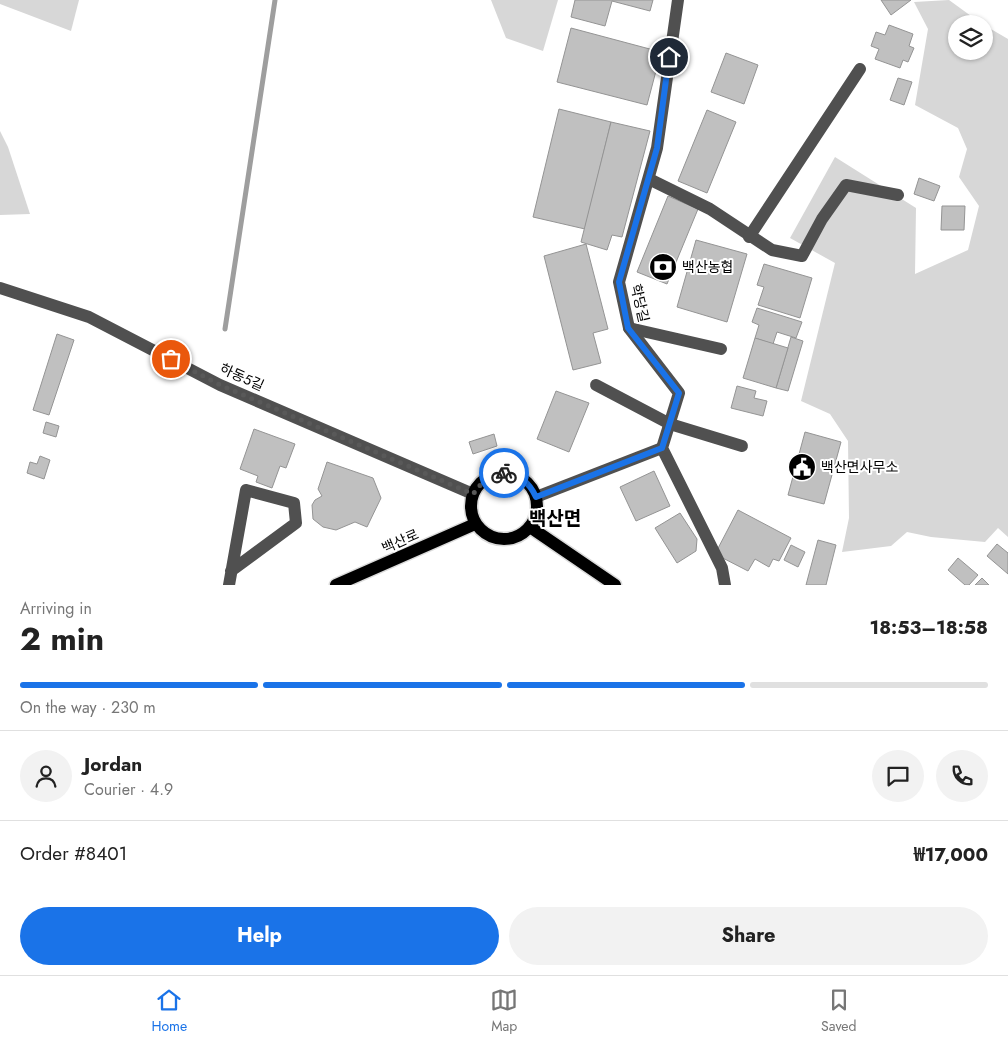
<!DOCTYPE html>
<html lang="en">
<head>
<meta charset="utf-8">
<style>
	:root { --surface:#fff; --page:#f2f2f2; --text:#222; --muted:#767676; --line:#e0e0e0; --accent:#1a73e8 }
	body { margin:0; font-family:Jost,"Noto Sans KR",sans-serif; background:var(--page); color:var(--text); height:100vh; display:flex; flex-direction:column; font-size:19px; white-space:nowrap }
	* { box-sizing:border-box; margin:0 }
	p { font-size:16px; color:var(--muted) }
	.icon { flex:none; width:28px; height:28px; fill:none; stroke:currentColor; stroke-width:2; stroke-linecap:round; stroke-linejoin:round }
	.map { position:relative; height:585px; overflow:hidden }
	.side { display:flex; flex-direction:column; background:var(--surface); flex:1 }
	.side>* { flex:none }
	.buttons { position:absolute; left:948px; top:15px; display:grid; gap:10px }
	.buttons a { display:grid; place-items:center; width:45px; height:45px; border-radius:50%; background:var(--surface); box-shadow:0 1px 4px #0004; font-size:25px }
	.pin { position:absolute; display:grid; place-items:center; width:42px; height:42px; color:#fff; margin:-21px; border:2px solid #fff; border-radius:50%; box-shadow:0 1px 5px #0007 }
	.courier { position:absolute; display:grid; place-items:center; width:50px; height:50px; margin:-25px; border:4px solid #1a73e8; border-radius:50%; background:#fff; color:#222; box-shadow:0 1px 6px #0007 }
	.overview em { font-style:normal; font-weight:700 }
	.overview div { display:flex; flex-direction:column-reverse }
	.overview { display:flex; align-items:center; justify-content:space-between; height:85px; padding:0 20px }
	h1 { font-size:32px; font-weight:700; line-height:38px }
	.bar { display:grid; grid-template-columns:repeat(4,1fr); gap:8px 5px; align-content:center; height:60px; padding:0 20px }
	.bar i { height:6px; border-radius:4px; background:var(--line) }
	.bar .current { background:var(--accent) }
	.bar p { grid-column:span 4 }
	.line { display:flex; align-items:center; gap:12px; padding:0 20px; border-top:1px solid var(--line) }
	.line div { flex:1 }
	.round { display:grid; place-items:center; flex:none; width:52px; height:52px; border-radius:26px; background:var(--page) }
	.action { display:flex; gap:10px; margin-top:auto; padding:10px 20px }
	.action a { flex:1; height:58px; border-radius:30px; background:var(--accent); color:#fff; font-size:20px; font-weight:700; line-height:58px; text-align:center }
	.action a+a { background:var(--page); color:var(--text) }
	.tab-bar { display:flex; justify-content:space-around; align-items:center; height:70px; border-top:1px solid var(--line); background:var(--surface); font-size:14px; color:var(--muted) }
	.tab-bar a { display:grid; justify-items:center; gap:2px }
	.tab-bar .current { color:var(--accent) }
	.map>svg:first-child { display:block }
	.green { fill:#d7d7d7 }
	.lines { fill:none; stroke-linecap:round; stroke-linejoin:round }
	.stream { stroke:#9e9e9e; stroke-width:5 }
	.building { fill:#c0c0c0; stroke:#949494 }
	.major-casing { stroke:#dbdbdb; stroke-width:15 }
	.minor { stroke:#505050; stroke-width:12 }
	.major { stroke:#000; stroke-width:12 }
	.done { stroke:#595959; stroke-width:5; stroke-dasharray:0 9 }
	.route { stroke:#1a73e8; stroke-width:6 }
	.labels { text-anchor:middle; stroke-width:4; stroke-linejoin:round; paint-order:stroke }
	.poi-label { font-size:14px; fill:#000; stroke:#fff; text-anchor:start }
	.street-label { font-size:14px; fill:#000; stroke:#fff }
	.district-label { font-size:19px; font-weight:bold; fill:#000; stroke:#fff }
</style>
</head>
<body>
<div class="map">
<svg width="1008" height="585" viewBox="0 0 1008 585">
	<rect width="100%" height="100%" fill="#fff"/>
	<!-- green -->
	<g class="green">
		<path d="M0,0H79L71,31L0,4Z"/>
		<path d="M491,0H558L543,51L506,38Z"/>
		<path d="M949,0L982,24H956V51H984V25L1008,39V537L998,528L985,542L931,537L907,532L891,546L842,552L849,518L848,441L830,414L801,401L835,263L790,238L835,157L916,208L915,274L968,250L979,206L959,177L967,149L958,128L915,105L928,29L914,2Z"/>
		<path d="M0,131L8,147L30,214L0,215Z"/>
	</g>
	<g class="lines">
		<!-- stream -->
		<path class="stream" d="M225,329L275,0"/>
	</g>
	<!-- building -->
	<g class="building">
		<path d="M575,0H653L650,11L612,1L605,26L571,17Z"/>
		<path d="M881,0H911L891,15Z"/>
		<path d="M889,25L913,34L909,46L914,48L908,62L903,60L900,68L875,59L879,49L871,46L876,32L885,35Z"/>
		<path d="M571,28L661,52L647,105L557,82Z"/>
		<path d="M726,53L758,65L744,104L711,92Z"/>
		<path d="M898,78L912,82L904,105L890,100Z"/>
		<path d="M559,109L611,122L585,229L533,217Z"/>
		<path d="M707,110L736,122L707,193L678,181Z"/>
		<path d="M611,122L650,131L622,237L612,235L607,250L581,242Z"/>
		<path d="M919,178L940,186L934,201L914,194Z"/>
		<path d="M668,196L698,209L667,284L637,272Z"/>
		<path d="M942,206H965L964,230H941Z"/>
		<path d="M696,240L747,254L727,322L677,307Z"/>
		<path d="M586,244L608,329L593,333L601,363L573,370L544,256Z"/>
		<path d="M764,264L812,278L800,318L758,305L764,287L757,285Z"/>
		<path d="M757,308L802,322L796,338L777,332L773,344L755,338L759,325L752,322Z"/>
		<path d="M57,334L74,340L49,415L33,410Z"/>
		<path d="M791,337L803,341L788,391L776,388Z"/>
		<path d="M755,338L788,348L776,388L743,378Z"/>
		<path d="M737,386L756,391L754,398L767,401L763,416L731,408Z"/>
		<path d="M556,391L589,403L569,452L537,439Z"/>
		<path d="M46,422L59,426L56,437L43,433Z"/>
		<path d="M254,429L295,444L286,468L280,466L272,488L256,482L258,476L240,469Z"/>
		<path d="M805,432L841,442L824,504L788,495Z"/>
		<path d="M494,434L497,446L473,454L469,442Z"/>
		<path d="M40,456L50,460L44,479L27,473L30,462L37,464Z"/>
		<path d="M327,462L373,478L381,498L367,527L355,522L336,530L323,527L313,519L312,505L315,500L322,496L318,489Z"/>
		<path d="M654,471L670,506L636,521L620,487Z"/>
		<path d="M738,510L791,538L779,561L773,559L769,567L755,559L748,571L715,554Z"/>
		<path d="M680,513L697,539L696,551L677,563L655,528Z"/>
		<path d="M818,540L836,545L826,585H806Z"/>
		<path d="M997,544L1008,553V574L987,556Z"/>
		<path d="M791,545L805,552L798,567L784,560Z"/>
		<path d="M958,558L978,575L969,585H965L948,570Z"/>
		<path d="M982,578L989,585H975Z"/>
	</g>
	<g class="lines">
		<!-- major casing -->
		<g class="major-casing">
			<g id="major">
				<circle cx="504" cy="506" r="33"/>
				<path d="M530,527L615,585"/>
				<path d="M336,585L475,524"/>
			</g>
		</g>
		<!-- minor -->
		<g class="minor">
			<path d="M678,0L657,148L619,282L629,328L679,393L662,448L722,568L725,585"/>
			<path d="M649,179L710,209L772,250L802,256L822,219L846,185L898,195"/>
			<path d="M749,237L860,69"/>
			<path d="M0,288L89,317L220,385L473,494"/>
			<path d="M629,328L721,349"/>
			<path d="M596,385L670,424L742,446"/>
			<path d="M536,497L662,448"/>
			<path d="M229,585L246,490L294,503L296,523L231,571"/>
		</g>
		<!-- major -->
		<use href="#major" class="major"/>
	</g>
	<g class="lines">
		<!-- done -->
		<path class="done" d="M171,359L220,385L473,494L486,478L504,473"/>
		<!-- route -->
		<path class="route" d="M504,473C520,475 529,482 536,497L662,448L679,393L628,328L619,282L657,148L669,57"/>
	</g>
	<!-- icons -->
	<defs>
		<g id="bank-disc" transform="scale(1.4375)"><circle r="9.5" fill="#000" stroke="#fff"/><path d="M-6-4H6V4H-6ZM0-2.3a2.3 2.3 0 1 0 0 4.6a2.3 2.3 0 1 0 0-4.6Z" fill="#fff"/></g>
		<g id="civic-disc" transform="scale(1.4375)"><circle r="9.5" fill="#000" stroke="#fff"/><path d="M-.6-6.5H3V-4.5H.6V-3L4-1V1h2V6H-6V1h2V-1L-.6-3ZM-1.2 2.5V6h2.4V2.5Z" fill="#fff"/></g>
	</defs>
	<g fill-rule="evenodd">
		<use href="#bank-disc" x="663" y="267"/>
		<use href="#civic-disc" x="802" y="467"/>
	</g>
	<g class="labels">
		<!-- poi labels -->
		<g class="poi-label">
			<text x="682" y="272">백산농협</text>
			<text x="821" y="472">백산면사무소</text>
		</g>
		<!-- street labels -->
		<g class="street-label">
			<text transform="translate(640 303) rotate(77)" y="5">학당길</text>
			<text transform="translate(242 377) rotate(24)" y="5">하동5길</text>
			<text transform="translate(400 541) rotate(-24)" y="5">백산로</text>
		</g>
		<!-- district labels -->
		<g class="district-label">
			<text x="555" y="525">백산면</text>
		</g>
	</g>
</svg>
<div class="buttons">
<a><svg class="icon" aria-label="layers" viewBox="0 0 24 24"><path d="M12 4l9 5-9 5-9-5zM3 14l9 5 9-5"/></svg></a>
</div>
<div class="pin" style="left:171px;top:359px;background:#ea580c"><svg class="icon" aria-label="bag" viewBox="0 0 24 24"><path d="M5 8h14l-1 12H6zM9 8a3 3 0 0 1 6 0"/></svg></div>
<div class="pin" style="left:669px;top:57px;background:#1f2937"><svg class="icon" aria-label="home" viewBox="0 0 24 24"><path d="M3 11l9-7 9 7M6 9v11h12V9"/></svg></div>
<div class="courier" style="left:504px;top:473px"><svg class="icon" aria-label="bike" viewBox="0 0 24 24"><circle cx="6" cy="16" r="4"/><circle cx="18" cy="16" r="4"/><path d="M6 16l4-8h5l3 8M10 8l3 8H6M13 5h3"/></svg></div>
</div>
<section class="side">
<div class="overview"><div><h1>2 min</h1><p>Arriving in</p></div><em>18:53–18:58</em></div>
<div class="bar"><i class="current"></i><i class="current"></i><i class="current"></i><i></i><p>On the way · 230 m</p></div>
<div class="line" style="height:90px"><a class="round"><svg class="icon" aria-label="person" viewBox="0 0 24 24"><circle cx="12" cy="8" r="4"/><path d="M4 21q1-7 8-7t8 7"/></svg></a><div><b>Jordan</b><p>Courier · 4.9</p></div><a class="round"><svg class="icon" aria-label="chat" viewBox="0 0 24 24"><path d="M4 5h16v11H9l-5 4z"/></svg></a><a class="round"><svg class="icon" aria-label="phone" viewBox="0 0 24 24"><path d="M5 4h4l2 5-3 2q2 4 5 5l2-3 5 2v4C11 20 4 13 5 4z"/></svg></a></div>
<div class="line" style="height:65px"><div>Order #8401</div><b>₩17,000</b></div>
<div class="action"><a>Help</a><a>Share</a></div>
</section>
<nav class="tab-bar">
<a class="current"><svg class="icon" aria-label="home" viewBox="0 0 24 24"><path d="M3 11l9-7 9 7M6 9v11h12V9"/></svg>Home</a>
<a><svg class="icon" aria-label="map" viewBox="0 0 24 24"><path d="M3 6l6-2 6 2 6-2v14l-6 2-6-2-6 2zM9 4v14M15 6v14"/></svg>Map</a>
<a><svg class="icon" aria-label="saved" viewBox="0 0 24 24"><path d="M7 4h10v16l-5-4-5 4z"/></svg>Saved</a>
</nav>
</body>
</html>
